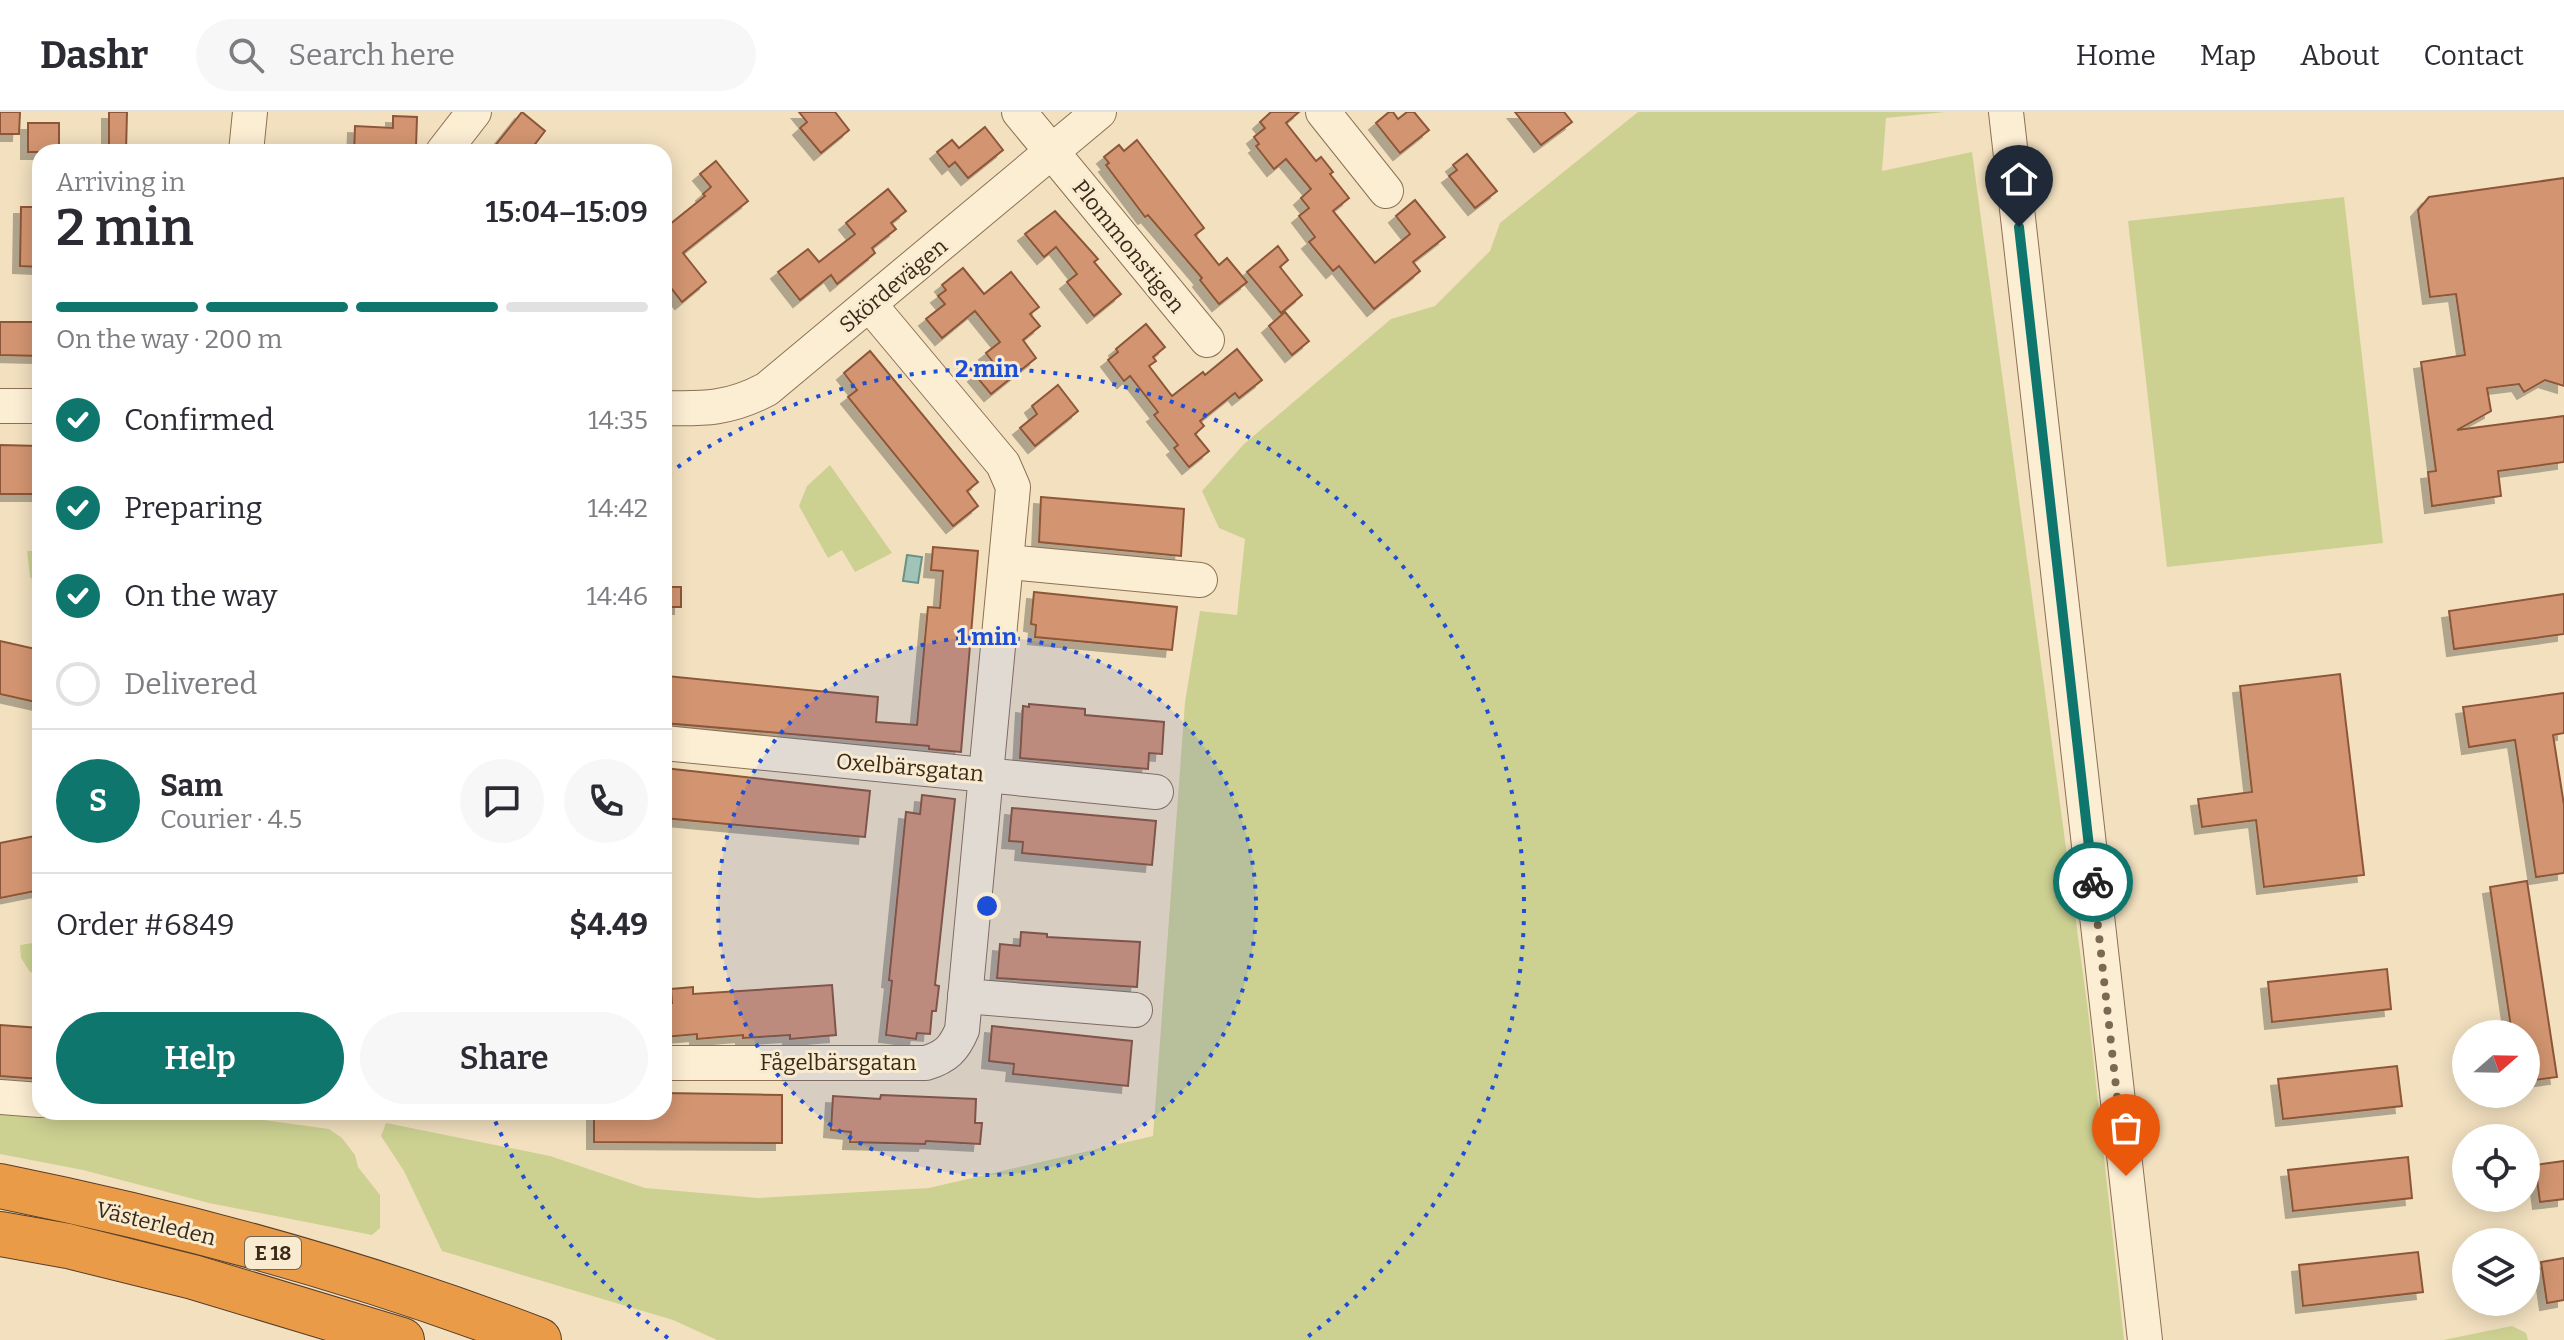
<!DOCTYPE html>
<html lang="en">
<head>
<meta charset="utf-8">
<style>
	:root { --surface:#fff; --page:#f7f7f7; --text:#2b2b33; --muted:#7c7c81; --line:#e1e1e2; --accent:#0f766e }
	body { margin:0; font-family:Bitter,serif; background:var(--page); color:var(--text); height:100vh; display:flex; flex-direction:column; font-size:30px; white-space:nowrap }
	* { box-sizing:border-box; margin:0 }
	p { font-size:26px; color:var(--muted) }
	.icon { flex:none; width:44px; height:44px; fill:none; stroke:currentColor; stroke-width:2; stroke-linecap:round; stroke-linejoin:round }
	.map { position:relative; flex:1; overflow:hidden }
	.panel { position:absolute; left:32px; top:32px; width:640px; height:976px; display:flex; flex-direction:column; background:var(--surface); border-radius:24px; box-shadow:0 4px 20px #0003 }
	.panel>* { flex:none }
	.needle { width:52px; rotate:70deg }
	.tools { position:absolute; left:2452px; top:908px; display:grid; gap:16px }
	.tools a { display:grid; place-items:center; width:88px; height:88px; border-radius:50%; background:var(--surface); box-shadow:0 4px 20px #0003; font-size:40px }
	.pin { position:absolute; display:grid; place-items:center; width:68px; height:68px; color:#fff; margin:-82px -34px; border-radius:50% 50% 50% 0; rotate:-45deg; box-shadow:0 0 8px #0007 }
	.pin .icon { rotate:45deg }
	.courier { position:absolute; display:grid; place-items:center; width:80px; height:80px; margin:-40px; border:6px solid #0f766e; border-radius:50%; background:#fff; color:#222; box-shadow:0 2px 10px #0007 }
	.summary em { font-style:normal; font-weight:600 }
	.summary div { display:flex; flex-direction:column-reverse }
	.summary { display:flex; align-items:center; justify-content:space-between; height:136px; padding:0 24px }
	h1 { font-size:52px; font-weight:600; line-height:60px }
	.bar { display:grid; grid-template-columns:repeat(4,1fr); gap:12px 8px; align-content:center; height:96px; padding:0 24px }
	.bar i { height:10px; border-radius:6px; background:var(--line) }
	.bar .selected { background:var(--accent) }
	.bar p { grid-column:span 4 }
	.line { display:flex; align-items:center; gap:20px; padding:0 24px; border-top:2px solid var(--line) }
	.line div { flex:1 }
	.round { display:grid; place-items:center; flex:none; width:84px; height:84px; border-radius:42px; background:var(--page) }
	ol { padding:0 24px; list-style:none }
	li { display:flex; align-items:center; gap:24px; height:88px }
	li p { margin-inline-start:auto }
	li .icon { padding:8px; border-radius:50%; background:var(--accent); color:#fff; stroke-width:4 }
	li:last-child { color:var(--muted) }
	li i { width:44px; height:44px; border:4px solid var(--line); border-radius:50% }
	.button { display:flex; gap:16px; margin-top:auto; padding:16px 24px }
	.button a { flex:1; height:92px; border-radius:48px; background:var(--accent); color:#fff; font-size:32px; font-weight:600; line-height:92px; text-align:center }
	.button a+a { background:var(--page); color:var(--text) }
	header { display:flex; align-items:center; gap:48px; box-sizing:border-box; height:112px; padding:0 40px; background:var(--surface); border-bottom:2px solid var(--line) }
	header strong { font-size:38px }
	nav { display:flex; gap:44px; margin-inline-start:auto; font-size:28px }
	.search { width:560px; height:72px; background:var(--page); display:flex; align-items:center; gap:20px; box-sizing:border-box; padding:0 28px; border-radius:44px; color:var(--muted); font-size:30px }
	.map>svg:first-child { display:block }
	.green { fill:#ccd192 }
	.water { fill:#a2c3b8; stroke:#699286; stroke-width:2 }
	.building { fill:#d39571; stroke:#8d5739; stroke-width:2; filter:url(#shadow) }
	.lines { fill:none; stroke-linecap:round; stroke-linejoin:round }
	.minor-casing { stroke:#8c7055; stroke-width:36 }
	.highway-casing { stroke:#593e2a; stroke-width:46 }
	.minor { stroke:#fceed3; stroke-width:34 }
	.highway { stroke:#e99b47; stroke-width:44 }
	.done { stroke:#7a6954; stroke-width:8; stroke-dasharray:0 14.4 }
	.route { stroke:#0f766e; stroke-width:10 }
	.ring { fill:none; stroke:#1d4ed8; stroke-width:4; stroke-dasharray:4 8 }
	.labels { text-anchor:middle; stroke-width:6; stroke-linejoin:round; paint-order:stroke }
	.shield { fill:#f8ebcf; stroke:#736351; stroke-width:2 }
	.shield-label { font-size:20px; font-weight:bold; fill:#3a291b }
	.street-label { font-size:22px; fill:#3a291b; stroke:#f8ebcf }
	.centre { fill:#1d4ed8; stroke:#f8ebcf; stroke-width:4 }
	.ring-label { font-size:24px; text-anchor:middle; font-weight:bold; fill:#1d4ed8; stroke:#f8ebcf; stroke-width:6; stroke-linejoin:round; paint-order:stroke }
</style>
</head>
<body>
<header>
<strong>Dashr</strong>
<div class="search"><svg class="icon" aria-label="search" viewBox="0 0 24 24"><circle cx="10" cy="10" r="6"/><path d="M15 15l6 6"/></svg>Search here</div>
<nav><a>Home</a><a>Map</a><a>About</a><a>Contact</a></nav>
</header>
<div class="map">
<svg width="2564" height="1228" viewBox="0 0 2564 1228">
	<defs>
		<filter id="shadow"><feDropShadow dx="-7" dy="7" stdDeviation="0" flood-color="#0004"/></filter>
	</defs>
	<rect width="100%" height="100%" fill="#f2e0bf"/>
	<!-- green -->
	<g class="green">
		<path d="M1638,0H1946L1886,6L1882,59L1972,40L2088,899L2124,1228H717L673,1208L442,1139L404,1059L381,1024L386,1011L550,1044L645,1076L758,1086L929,1076L1153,1024L1185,590L1200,499L1237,503L1245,427L1219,416L1202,379L1244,332L1391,207L1435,194L1490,139L1500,111Z"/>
		<path d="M2344,85L2383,431L2167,455L2128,109Z"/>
		<path d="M830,353L892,441L855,460L842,438L828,446L799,394L807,374Z"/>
		<path d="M27,439H40V476L30,465Z"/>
		<path d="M40,830V861L30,860L21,846L20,833Z"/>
		<path d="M0,999L114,1000L161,1007L241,1005L329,1017L342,1026L355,1043L358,1055L380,1083V1116L372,1123L209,1091L83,1058L0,1042Z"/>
		<path d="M2512,1214L2526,1221L2528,1228H2443Z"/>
	</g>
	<!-- water -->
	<path class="water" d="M907,443L922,445L918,471L903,469Z"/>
	<!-- building -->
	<g class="building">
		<path d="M0,0H20L19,22H0Z"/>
		<path d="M109,0H127L126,40H109Z"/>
		<path d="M522,0L545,19L529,40H490Z"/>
		<path d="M799,0H835L849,18L821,41L800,16L807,10Z"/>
		<path d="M1271,0H1299L1286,11L1316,49L1321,45L1333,60L1330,62L1349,86L1333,99L1375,151L1410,122L1396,104L1415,88L1445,125L1413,150L1420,159L1374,197L1339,154L1333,159L1309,130L1315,125L1299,104L1309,96L1301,86L1311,77L1286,47L1274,57L1256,34L1259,32L1254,25L1265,16L1260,10Z"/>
		<path d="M1389,0H1393L1398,7L1407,0H1414L1429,18L1400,41L1376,11Z"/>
		<path d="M1515,0H1564L1572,10L1541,33Z"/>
		<path d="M393,4L417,5L416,35L395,34L394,39L354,40L355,14L393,16Z"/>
		<rect x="28" y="11" width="31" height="29"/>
		<path d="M985,15L1003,38L968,66L955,50L949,55L937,40L952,28L959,36Z"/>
		<path d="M1137,28L1204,116L1195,123L1219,153L1227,146L1247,170L1219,192L1200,168L1202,166L1148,103L1145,105L1106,53L1109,51L1104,45L1119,33L1124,39Z"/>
		<path d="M1467,42L1497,79L1475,96L1449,64L1457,58L1453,53Z"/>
		<path d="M716,49L748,89L683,141L706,170L682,190L664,167V117L705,84L703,82L711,75L700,62Z"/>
		<path d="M2564,66V274L2545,268L2524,280L2519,272L2487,276L2491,299L2457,318L2564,304V350L2498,359L2501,384L2432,394L2428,360L2436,359L2421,250L2465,243L2456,182L2430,185L2418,98L2429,85Z"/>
		<path d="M888,77L906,99L891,111L896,117L872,136L875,141L837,172L831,163L800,188L778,160L808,137L819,150L855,122L846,111Z"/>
		<path d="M21,95H40V155L20,154Z"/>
		<path d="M1055,99L1098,147L1094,150L1121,182L1094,204L1067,170L1077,162L1056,135L1044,145L1025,122Z"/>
		<path d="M1278,134L1288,148L1280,155L1302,183L1281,201L1247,160Z"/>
		<path d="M963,156L984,182L1011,160L1039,195L1030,202L1040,214L1023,228L1036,246L991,282L975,263L992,249L986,241L1000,230L975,199L942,226L926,207L945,192L938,184L946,178L942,173Z"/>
		<path d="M1285,200L1309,229L1292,243L1269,214Z"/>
		<path d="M0,210H40V244L0,243Z"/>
		<path d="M1146,212L1165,235L1153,245L1156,249L1149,254L1172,284L1203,260L1205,263L1237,237L1262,268L1239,286L1235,281L1200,309L1204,314L1195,322L1209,339L1189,355L1174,336L1178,333L1154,303L1158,300L1130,264L1124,269L1108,248L1118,240L1116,237Z"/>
		<path d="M870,239L978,370L967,379L978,394L953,414L848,285L857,278L844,261Z"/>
		<path d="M1058,273L1078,299L1035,334L1020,316L1037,302L1032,294Z"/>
		<path d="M0,333L40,334V382H0Z"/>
		<path d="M1041,385L1184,397L1181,444L1039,430Z"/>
		<path d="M933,435L978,439L961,640L929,637V634L664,611L667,564L878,585L876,610L917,613L928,495L940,496L943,459L931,458Z"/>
		<rect x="664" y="475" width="17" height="20"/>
		<path d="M1034,480L1177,495L1172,538L1035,525L1036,513L1031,512Z"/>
		<path d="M2564,482V522L2454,537L2449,499Z"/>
		<path d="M0,529L40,538V591L0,582Z"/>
		<path d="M2340,562L2364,763L2264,775L2256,708L2202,715L2198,687L2252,680L2240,574Z"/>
		<path d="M2564,581V621L2553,623L2564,693V761L2536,765L2515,628L2469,635L2463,595Z"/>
		<path d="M1029,592L1085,597V603L1164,610L1162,642L1149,641L1148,657L1020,646L1023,594L1029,595Z"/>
		<path d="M664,656L870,679L865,725L664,706Z"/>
		<path d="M922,683L955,687L935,873L939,874L936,899H932L930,922L917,921L916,927L886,923L892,869L889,868L906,700L920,702Z"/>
		<path d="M1012,696L1156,709L1152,753L1022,741L1023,730L1009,729Z"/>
		<path d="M40,723V778L0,786V731Z"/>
		<path d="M2527,769L2557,965L2526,969V922H2512L2490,775Z"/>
		<path d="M1021,820L1047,822V825L1140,830L1137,875L997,866L1000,832L1020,834Z"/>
		<path d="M2387,857L2391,897L2272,910L2268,870Z"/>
		<path d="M832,873L836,923L790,927V923L743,926V923L697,927V922L664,925V891H672L671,877L693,875V882Z"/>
		<path d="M0,913L40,916V967L0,964Z"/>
		<path d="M992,914L1132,929L1128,974L1013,962L1014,952L989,949Z"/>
		<path d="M2397,954L2402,994L2283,1007L2278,967Z"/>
		<path d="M664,981L782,983V1031L594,1030V1000H664Z"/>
		<path d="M881,983L976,987L975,1011H982L980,1032L926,1029L925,1032L850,1030L851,1020L831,1018L833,984L880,987Z"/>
		<path d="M2408,1045L2412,1086L2293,1099L2288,1058Z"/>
		<path d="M2564,1049V1087L2540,1090L2535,1053Z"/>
		<path d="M2418,1140L2423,1180L2303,1194L2299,1153Z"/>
		<path d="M2564,1146V1188L2547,1191L2541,1150Z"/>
	</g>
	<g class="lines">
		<!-- minor casing -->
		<g class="minor-casing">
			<g id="minor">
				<path d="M1019,0L1207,228"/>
				<path d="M1323,0L1386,79"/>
				<path d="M2006,0L2145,1228"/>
				<path d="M246,40L250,0"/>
				<path d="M443,40L474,0"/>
				<path d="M0,294H40"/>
				<path d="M664,296C704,297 730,297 767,277L1099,0"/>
				<path d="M1008,450L1200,468"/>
				<path d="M664,631L1156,680"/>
				<path d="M965,884L1135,898"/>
				<path d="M664,951H926C946,945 954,937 962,918L1013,375L1003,352L870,193"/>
				<path d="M0,985L40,988"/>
			</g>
		</g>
		<!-- highway casing -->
		<g class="highway-casing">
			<g id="highway">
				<path d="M0,1074C183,1111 365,1161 539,1228"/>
				<path d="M0,1122L68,1134L193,1165L402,1228"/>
			</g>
		</g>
		<!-- minor -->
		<use href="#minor" class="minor"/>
		<!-- highway -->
		<use href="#highway" class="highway"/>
	</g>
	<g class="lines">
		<!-- done -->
		<path class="done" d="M2093,770L2126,1064"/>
		<!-- route -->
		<path class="route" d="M2019,115L2093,770"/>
	</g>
	<!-- distance rings -->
	<circle cx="987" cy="794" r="269" fill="#1d4ed8" fill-opacity=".12"/>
	<g class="ring">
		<circle cx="987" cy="794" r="269"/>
		<path d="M668 1226A537 537 0 0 1 493 1004M668 362A537 537 0 1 1 1306 1226"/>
	</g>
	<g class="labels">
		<!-- shield labels -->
		<rect class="shield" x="245" y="1125" width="56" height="32" rx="6"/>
		<g class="shield-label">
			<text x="273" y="1148">E 18</text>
		</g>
		<!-- street labels -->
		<g class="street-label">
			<text transform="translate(1129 134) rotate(51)" y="8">Plommonstigen</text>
			<text transform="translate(893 173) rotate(-40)" y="8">Skördevägen</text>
			<text transform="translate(910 655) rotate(5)" y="8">Oxelbärsgatan</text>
			<text x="838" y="958">Fågelbärsgatan</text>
			<text transform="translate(156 1111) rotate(14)" y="8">Västerleden</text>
		</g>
	</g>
	<circle cx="987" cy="794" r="12" class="centre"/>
	<g class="ring-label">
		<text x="987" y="265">2 min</text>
		<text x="987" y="533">1 min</text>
	</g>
</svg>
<div class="tools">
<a><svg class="needle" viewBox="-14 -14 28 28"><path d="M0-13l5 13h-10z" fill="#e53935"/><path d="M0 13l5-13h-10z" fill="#7c7c81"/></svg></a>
<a><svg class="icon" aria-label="locate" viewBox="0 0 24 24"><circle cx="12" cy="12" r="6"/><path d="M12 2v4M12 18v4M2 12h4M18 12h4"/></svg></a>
<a><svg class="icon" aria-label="layers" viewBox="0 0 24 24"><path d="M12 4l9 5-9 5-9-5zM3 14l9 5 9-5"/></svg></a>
</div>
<div class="pin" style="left:2126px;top:1064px;background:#ea580c"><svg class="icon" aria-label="bag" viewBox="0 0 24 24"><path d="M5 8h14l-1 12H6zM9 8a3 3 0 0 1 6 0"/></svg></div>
<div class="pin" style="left:2019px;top:115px;background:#1f2937"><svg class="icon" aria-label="home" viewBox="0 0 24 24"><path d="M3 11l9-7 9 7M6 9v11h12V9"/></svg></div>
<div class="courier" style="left:2093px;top:770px"><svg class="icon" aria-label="bike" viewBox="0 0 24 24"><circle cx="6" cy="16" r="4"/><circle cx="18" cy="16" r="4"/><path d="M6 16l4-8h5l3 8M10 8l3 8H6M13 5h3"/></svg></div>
<section class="panel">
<div class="summary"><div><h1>2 min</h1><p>Arriving in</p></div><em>15:04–15:09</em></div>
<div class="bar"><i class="selected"></i><i class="selected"></i><i class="selected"></i><i></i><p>On the way · 200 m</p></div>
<ol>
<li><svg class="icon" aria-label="check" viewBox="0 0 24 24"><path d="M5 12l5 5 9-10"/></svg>Confirmed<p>14:35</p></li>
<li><svg class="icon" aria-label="check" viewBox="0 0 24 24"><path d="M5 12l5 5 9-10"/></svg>Preparing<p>14:42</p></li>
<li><svg class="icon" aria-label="check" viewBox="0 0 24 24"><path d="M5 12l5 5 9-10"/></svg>On the way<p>14:46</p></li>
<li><i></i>Delivered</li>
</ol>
<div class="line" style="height:144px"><b class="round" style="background:var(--accent);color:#fff">S</b><div><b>Sam</b><p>Courier · 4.5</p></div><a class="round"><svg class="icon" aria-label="chat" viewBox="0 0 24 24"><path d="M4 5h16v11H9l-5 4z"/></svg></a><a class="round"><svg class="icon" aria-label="phone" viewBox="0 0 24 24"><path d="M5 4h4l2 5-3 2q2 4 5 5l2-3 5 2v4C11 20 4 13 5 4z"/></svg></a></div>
<div class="line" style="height:104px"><div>Order #6849</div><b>$4.49</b></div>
<div class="button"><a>Help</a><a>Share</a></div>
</section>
</div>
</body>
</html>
